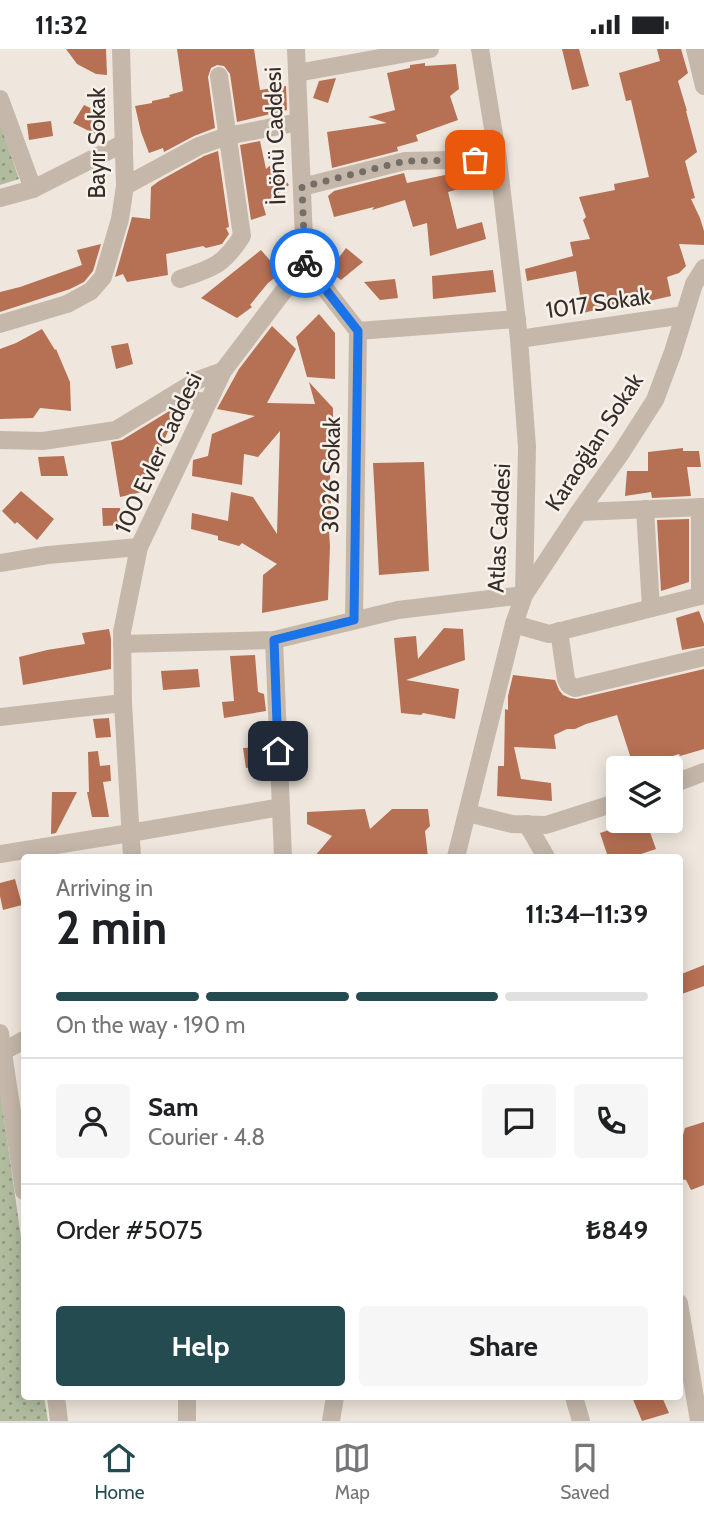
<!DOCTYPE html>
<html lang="en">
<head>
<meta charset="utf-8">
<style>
	:root { --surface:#fff; --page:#f6f6f6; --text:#202124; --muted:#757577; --line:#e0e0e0; --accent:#244b50 }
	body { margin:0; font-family:Cabin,sans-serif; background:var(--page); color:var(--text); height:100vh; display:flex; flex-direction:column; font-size:26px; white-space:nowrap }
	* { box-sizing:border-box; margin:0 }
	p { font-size:23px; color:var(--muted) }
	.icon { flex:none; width:38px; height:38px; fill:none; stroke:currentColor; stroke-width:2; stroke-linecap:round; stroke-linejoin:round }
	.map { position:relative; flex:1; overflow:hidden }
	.details { position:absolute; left:21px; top:805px; width:662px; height:546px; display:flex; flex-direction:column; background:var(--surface); border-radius:7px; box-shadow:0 4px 18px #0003 }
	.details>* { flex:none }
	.controls { position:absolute; left:606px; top:707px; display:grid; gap:14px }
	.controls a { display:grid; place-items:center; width:77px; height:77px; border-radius:7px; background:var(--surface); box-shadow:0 4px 18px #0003; font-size:35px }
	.pin { position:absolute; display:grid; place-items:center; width:60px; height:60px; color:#fff; margin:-30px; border-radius:14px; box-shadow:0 4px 10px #0006 }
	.courier { position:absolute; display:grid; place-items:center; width:70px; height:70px; margin:-35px; border:5px solid #1a73e8; border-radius:50%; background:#fff; color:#222; box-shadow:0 2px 9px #0007 }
	.summary em { font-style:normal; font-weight:700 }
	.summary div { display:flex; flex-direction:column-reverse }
	.summary { display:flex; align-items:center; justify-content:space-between; height:119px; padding:0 35px }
	h1 { font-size:46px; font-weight:700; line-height:52px }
	.bar { display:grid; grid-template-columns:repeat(4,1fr); gap:10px 7px; align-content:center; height:84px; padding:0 35px }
	.bar i { height:9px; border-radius:5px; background:var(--line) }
	.bar .active { background:var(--accent) }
	.bar p { grid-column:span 4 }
	.line { display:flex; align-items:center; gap:18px; padding:0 35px; border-top:2px solid var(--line) }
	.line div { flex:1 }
	.round { display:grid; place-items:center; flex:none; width:74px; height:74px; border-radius:7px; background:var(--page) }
	.primary-button { display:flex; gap:14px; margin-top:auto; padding:14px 35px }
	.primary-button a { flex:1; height:80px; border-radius:7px; background:var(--accent); color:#fff; font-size:28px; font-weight:700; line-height:80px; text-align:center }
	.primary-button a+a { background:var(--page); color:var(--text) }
	.status { display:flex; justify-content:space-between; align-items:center; height:49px; padding:0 35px; background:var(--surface); direction:ltr }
	.status svg { height:19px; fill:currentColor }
	.tab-bar { display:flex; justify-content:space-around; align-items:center; height:98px; border-top:2px solid var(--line); background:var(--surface); font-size:19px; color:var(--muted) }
	.tab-bar a { display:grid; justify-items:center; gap:4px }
	.tab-bar .active { color:var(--accent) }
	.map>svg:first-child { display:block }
	.green { fill:url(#green-dots) }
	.building { fill:#b67054 }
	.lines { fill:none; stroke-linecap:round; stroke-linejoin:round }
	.minor { stroke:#c5b8ab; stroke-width:18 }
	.tertiary { stroke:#c5b8ab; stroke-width:18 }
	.done { stroke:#756e68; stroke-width:7; stroke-dasharray:0 12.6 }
	.route { stroke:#1a73e8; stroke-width:9 }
	.labels { text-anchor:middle; stroke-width:5; stroke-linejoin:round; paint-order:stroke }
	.street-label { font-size:23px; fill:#342d29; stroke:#f7f1e9 }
</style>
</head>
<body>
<div class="status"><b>11:32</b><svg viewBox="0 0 49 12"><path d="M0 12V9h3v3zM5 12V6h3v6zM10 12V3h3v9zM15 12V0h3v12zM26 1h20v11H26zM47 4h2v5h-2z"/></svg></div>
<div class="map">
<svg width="704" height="1372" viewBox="0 0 704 1372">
	<defs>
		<pattern id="green-dots" width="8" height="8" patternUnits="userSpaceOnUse" patternTransform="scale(1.75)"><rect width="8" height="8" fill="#b1bc9f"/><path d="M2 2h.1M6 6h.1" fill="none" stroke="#919982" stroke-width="1.8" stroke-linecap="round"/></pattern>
	</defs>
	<rect width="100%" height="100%" fill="#efe7dd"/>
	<!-- green -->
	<g class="green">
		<path d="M0,73L19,130L0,136Z"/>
		<path d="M0,1040L24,1210V1348H44L48,1372H0Z"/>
	</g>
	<!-- building -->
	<g class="building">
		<path d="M66,0H106L107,26L96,25L77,15Z"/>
		<path d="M177,0H254L260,41L286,37L287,61L237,73L230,25L224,17L217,16L211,19L208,28L215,79L194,87L164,103L163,99L149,104L141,83L135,57L152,54V52L170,48L169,46L183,42Z"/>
		<path d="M562,0H579L589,37L572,41Z"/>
		<path d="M657,0H681L688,24L678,32L687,62H686L697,103L685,112L695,149L691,150L700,169L704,182V196L679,195L686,217L679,224L667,228L671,247L613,260L607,258L583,264L576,222L527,232L525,220L573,207L570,193L590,190L583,171L586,168L579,148L615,141L614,135L649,128L631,51L626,52L619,24L660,12Z"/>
		<path d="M425,14V17L456,15L459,40L450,47L458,71L416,86L418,92L397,98L398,102L332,119L327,83L387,74L368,68L395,61L387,24L410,19V16Z"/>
		<path d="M336,29L328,54L313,49L319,32Z"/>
		<path d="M84,56L103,65L95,85L73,74Z"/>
		<path d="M51,72L53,87L29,91L27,75Z"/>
		<path d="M260,92L266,120L273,114L289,136L263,156L266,166L251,171L240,96Z"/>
		<path d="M218,102L229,178L226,179L229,185L222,195L206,199L203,197L166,205L168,226L127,233L123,225L115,228L132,168L150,170L151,138L159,132L204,107Z"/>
		<path d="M464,122H477L479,134L448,143L457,180L482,173L486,190L430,207L427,174L413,178L405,151L372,161L374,158L334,168L328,147L334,142L404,124L407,134Z"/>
		<path d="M101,195L93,222L84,233L70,240L0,263V243L20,238L82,216L77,201Z"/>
		<path d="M346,199L363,213L341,231L329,222Z"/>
		<path d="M261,201L281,224L268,234L250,256L252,258L237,269L201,249Z"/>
		<path d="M493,221L496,243L433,250L432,227Z"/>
		<path d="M395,230L398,249L380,251L364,233Z"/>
		<path d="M319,265L335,284V330L307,328L296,288Z"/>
		<path d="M272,277L296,300L267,354L315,355L309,333L333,359V381L329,384L332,406L329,409L331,443V466L328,468L330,497L328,551L262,564L263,526L277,515L242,494L239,497L218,491V487L191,480L192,464L228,472L231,443L253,448L277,485L280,382L258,408L244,405L242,436L192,427L193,411L208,407L212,385L255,367L217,360L239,320Z"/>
		<path d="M42,280L55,301L56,300L70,333L71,362L40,359L33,369L0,370V300L16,294Z"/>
		<path d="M128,294L133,315L116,320L111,297Z"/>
		<path d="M171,361H177L142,443L120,448L111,393L122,391Z"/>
		<path d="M683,399V402H699L701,418H687L691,447L652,449L651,443L625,447L627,422H648V403Z"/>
		<path d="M64,407L68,427H41L38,408Z"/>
		<path d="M424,413L429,522L379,526L373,414Z"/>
		<path d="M21,442L54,470L37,491L17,473L15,475L2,462Z"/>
		<path d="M102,459H120L122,476L103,477Z"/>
		<path d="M689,470V533L661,542L657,471Z"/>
		<path d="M699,562L704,575V597L682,601L676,569Z"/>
		<path d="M444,579L463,580L465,611L406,631L459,640L455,670L423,664L421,666L401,664L394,589L416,587L418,610Z"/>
		<path d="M109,580L111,590V620L23,636L19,608L47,601L85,595L82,584Z"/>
		<path d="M255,606L258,643L264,645L266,662L224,669L222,653L234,652L230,607Z"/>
		<path d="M198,620L200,638L163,641L161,622Z"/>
		<path d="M704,620V700L680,707L679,705L634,719L617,666L586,675L575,680H567L554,686L556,700L514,698L521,730L551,734L552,752L497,747L498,717H504L505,660L508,661V647L513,626L555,631L559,641L563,646L570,649L577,650Z"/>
		<path d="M109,669L111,688L96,689L93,670Z"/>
		<path d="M267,698L268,716L246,719L243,699Z"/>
		<path d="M98,702L100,717L110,716L111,732L103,733L109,768H92L87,743H89L88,703Z"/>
		<path d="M52,743H77L56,784L51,785Z"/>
		<path d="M365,760L370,780L392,760H428L430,777L425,782L428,808H314L332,787L307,775V763Z"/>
		<path d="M636,772H646L656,800L632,808H608L600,784Z"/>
		<path d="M15,830L22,856L3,861L0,847V834Z"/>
		<path d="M704,916V937L679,946V926Z"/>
		<path d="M704,1073V1136L691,1141L686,1131L680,1130L679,1087L683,1086L685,1079Z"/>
		<path d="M632,1348H662L669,1364L642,1372Z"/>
	</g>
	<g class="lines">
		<!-- minor -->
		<g class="minor">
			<path d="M695,0L704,37"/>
			<path d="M297,24L430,0"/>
			<path d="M0,50L33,140"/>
			<path d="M125,137L199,97L227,87L299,73"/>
			<path d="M302,138L405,112L498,110"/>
			<path d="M0,149L33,140L124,94"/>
			<path d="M305,214L358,282L517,270"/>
			<path d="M180,230C212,219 223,217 242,187L219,27"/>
			<path d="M0,275L67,255L91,242L103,228L120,170L125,137L121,0"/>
			<path d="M519,290L684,266"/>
			<path d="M169,349L208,353"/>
			<path d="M0,391L43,392L116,381L198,331L223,322"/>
			<path d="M700,458V547"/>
			<path d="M645,460L651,559"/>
			<path d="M579,463L704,458"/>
			<path d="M0,514L48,506L139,498"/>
			<path d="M354,571L358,282"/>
			<path d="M514,575L549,585L704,546"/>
			<path d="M559,582L566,630L569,636L575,639L704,608"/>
			<path d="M274,591L283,808"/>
			<path d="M122,595L274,591L398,561L524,546L579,463L621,404L655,351L673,303L694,235L704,219"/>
			<path d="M0,668L123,654"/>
			<path d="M670,736L704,723"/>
			<path d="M468,764L512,775L546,776L618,753"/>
			<path d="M527,775L546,808"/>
			<path d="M0,805L130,784L281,758"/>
			<path d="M456,808L514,575L524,546L527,398L519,290L498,110L480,0"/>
			<path d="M0,984L24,1142"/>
			<path d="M0,1004L24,991"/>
			<path d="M679,1254L699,1372"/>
			<path d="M56,1348L59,1372"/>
			<path d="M574,1348L581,1372"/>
			<path d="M331,1372L335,1348"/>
		</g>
		<!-- tertiary -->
		<g class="tertiary">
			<path d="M132,808L123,654L122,583L139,498L223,322L305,214L296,0"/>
			<path d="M187,1348V1372"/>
		</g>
	</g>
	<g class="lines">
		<!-- done -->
		<path class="done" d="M305,214L302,138L405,112L475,111"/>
		<!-- route -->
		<path class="route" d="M278,702L274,591L354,571L358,282L305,214"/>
	</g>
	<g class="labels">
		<!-- street labels -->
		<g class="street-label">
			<text transform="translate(275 87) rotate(-92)" y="8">İnönü Caddesi</text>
			<text transform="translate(97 94) rotate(-90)" y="8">Bayır Sokak</text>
			<text transform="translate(598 254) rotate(-8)" y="8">1017 Sokak</text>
			<text transform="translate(594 393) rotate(-57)" y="8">Karaoğlan Sokak</text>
			<text transform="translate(158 404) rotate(-65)" y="8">100 Evler Caddesi</text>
			<text transform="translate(331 426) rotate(-89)" y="8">3026 Sokak</text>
			<text transform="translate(499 479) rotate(-87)" y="8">Atlas Caddesi</text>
		</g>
	</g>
</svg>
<div class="controls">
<a><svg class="icon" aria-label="layers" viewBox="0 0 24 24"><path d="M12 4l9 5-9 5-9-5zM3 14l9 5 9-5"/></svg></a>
</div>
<div class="pin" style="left:475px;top:111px;background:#ea580c"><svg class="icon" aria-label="bag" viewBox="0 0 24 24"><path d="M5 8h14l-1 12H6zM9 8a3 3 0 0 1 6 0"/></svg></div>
<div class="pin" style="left:278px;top:702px;background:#1f2937"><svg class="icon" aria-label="home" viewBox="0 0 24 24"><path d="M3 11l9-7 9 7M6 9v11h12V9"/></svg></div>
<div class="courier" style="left:305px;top:214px"><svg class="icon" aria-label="bike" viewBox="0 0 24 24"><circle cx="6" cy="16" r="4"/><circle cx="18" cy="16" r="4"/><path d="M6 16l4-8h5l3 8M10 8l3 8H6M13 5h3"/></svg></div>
<section class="details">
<div class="summary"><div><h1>2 min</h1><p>Arriving in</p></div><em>11:34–11:39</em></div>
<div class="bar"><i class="active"></i><i class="active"></i><i class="active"></i><i></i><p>On the way · 190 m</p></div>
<div class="line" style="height:126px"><a class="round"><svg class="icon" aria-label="person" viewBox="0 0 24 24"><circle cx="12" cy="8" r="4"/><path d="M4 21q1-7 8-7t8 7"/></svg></a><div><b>Sam</b><p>Courier · 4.8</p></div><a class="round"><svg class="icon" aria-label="chat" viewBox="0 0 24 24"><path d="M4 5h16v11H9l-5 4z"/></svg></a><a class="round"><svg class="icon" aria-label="phone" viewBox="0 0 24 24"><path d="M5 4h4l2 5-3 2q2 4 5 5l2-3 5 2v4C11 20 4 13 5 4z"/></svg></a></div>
<div class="line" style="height:91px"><div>Order #5075</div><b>₺849</b></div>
<div class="primary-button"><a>Help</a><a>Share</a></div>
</section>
</div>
<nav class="tab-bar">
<a class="active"><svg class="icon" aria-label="home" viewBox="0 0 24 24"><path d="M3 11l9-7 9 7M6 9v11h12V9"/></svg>Home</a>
<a><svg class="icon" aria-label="map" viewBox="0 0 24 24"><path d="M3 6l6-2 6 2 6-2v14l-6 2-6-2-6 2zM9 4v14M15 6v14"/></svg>Map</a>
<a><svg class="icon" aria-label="saved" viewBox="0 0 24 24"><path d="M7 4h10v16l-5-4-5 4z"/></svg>Saved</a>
</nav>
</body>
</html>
